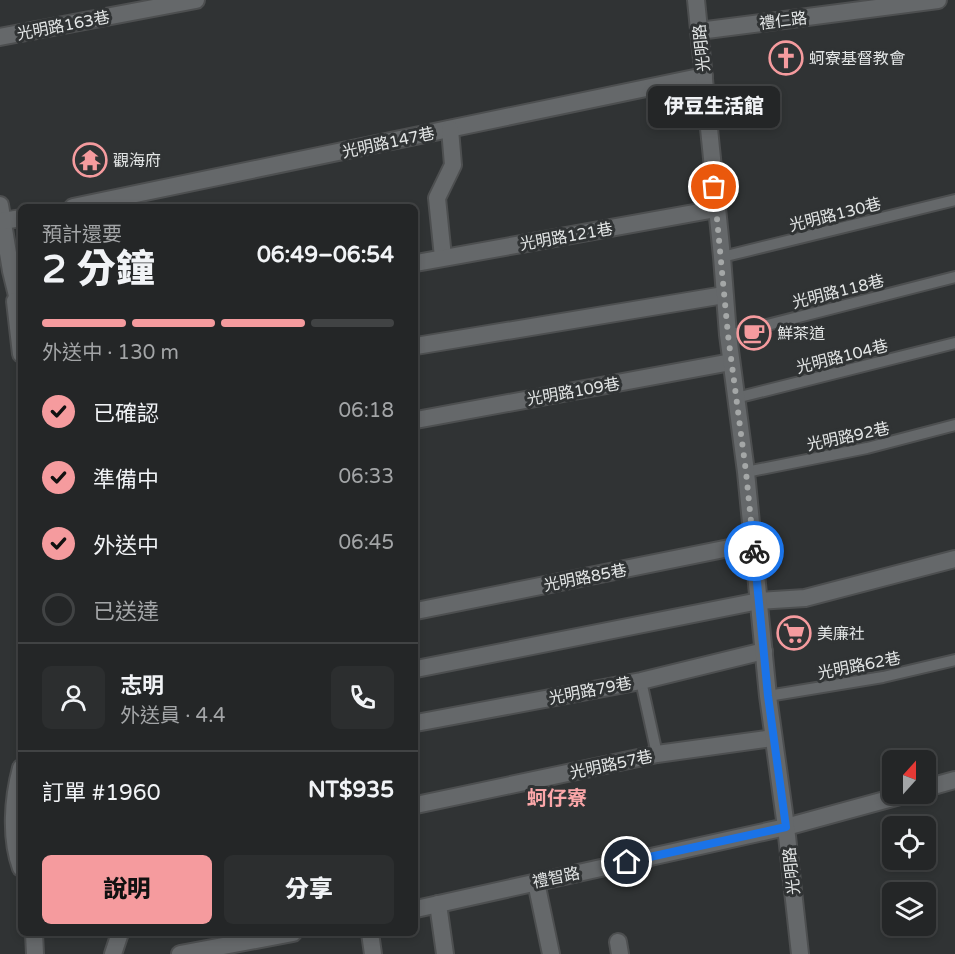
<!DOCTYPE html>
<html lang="zh-TW">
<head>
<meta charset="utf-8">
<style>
	:root { --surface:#242627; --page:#2c2e2f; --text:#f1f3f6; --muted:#a3a5a7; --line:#414344; --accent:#f59b9e }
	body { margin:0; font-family:"Varela Round","Noto Sans TC",sans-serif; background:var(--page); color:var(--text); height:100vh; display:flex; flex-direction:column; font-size:22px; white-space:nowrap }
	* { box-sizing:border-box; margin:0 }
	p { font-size:20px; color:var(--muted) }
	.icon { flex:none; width:33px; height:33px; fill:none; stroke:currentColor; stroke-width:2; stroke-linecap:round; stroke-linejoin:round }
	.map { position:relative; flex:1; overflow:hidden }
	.sheet { position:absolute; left:18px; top:204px; width:400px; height:732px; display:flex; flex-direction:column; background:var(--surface); border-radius:9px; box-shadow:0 3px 9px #0003,0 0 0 2px var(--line) }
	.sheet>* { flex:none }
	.needle { width:39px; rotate:21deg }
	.tools { position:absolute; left:882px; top:750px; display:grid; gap:12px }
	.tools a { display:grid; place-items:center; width:54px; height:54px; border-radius:9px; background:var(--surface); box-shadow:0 3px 9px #0003,0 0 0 2px var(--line); font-size:30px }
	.pin { position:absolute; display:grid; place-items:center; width:51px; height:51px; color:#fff; margin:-26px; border:3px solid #fff; border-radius:50%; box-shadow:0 2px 6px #0007 }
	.courier { position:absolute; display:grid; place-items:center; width:60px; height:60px; margin:-30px; border:4px solid #1a73e8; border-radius:50%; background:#fff; color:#222; box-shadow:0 2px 8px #0007 }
	.bubble { position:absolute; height:42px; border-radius:9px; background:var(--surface); box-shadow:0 3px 9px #0003,0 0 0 2px var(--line); font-size:20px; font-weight:800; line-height:42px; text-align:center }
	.overview em { font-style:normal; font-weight:800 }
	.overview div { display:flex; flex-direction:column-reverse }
	.overview { display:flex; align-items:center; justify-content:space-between; height:102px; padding:0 24px }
	h1 { font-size:39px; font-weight:800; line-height:45px }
	.bar { display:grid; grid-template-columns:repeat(4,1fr); gap:9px 6px; align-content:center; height:72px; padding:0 24px }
	.bar i { height:8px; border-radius:4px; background:var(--line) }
	.bar .active { background:var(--accent) }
	.bar p { grid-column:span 4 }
	.line { display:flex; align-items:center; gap:15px; padding:0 24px; border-top:2px solid var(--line) }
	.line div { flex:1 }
	.round { display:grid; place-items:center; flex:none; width:63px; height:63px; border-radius:9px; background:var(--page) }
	ol { padding:0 24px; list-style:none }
	li { display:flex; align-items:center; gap:18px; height:66px }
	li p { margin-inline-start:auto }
	li .icon { padding:6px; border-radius:50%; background:var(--accent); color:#111; stroke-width:4 }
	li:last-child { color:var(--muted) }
	li i { width:33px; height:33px; border:3px solid var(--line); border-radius:50% }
	.cta { display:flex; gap:12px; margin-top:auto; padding:12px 24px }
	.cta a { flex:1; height:69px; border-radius:9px; background:var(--accent); color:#111; font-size:24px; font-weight:800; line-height:69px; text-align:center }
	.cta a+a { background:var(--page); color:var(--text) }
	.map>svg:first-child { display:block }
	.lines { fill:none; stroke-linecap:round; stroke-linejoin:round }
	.service-casing { stroke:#4d4f50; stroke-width:14 }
	.minor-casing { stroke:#4d4f50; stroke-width:20 }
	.tertiary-casing { stroke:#4d4f50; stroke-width:20 }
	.service { stroke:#65686a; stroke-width:10 }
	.minor { stroke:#65686a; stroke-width:16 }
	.tertiary { stroke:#65686a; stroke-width:16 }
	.done { stroke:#a4a7a7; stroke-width:6; stroke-dasharray:0 10.8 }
	.route { stroke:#1a73e8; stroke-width:8 }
	.labels { text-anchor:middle; stroke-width:6; stroke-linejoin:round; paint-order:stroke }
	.street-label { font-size:16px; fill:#e2e5e5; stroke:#303334 }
	.poi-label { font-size:16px; fill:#e2e5e5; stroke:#303334; text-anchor:start }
	.quarter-label { font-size:20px; font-weight:bold; fill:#fba7a9; stroke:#303334 }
</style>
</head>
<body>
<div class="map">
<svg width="955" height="954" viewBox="0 0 955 954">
	<rect width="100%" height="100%" fill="#303334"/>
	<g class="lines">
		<!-- service casing -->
		<g class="service-casing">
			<g id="service">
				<path d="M722,257L955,200"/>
				<path d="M728,335L955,277"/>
				<path d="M736,398L955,343"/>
				<path d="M746,472L867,448L955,425"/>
				<path d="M641,681L657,754"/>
				<path d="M768,696L883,677L955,660"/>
			</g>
		</g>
		<!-- minor casing -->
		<g class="minor-casing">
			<g id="minor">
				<path d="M699,31L938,0"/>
				<path d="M0,37L196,0"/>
				<path d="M0,205L11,271L21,312"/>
				<path d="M73,207L704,76"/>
				<path d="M3,221L21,218"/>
				<path d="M443,257L437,198L453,165L450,129"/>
				<path d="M416,263L716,209"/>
				<path d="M15,301L21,354"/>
				<path d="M416,346L724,295"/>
				<path d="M416,420L731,362"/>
				<path d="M416,611L754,543"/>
				<path d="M416,669L759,601L805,598L955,559"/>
				<path d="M416,723L641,681L764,651"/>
				<path d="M21,768C13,798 10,838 21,868"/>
				<path d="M926,788L955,780"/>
				<path d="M416,805L657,754L773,738"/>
				<path d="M536,882L551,954"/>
				<path d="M438,904L445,954"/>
				<path d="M416,909L786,827L907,794"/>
				<path d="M34,933L35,954"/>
				<path d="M370,933L373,954"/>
				<path d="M618,942L620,954"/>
				<path d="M113,954L120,933"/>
				<path d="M180,954L293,933"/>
			</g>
		</g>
		<!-- tertiary casing -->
		<g class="tertiary-casing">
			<path id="tertiary" d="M696,0L722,257L728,335L746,472L768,696L786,827L800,954"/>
		</g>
		<!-- service -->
		<use href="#service" class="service"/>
		<!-- minor -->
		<use href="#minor" class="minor"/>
		<!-- tertiary -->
		<use href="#tertiary" class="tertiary"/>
	</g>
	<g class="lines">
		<!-- done -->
		<path class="done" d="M714,187L728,335L746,472L754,551"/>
		<!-- route -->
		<path class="route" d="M627,862L786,827L768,696L754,551"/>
	</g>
	<!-- icons -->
	<defs>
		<g id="church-ring" transform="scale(1.725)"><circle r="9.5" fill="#303334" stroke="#f59b9e" stroke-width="1.5"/><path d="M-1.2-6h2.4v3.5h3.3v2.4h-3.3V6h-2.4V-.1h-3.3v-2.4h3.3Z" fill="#f59b9e"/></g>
		<g id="temple-ring" transform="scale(1.725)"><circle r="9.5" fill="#303334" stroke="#f59b9e" stroke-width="1.5"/><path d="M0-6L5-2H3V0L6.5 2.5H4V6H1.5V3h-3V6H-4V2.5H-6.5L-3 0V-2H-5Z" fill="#f59b9e"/></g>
		<g id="cafe-ring" transform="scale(1.725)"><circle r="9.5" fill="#303334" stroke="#f59b9e" stroke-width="1.5"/><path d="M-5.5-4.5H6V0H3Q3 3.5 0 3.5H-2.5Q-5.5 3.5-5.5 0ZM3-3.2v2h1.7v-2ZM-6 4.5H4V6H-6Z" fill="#f59b9e"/></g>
		<g id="supermarket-ring" transform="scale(1.725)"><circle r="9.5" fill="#303334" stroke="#f59b9e" stroke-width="1.5"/><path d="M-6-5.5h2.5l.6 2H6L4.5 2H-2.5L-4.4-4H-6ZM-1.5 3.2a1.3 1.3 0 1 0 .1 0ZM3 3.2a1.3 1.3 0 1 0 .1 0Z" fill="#f59b9e"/></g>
	</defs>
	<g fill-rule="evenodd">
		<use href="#church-ring" x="786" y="58"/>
		<use href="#temple-ring" x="90" y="160"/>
		<use href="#cafe-ring" x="754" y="333"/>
		<use href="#supermarket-ring" x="794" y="633"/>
	</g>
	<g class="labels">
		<!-- street labels -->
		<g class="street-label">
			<text transform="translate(783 20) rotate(-7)" y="6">禮仁路</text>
			<text transform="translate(63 25) rotate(-11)" y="6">光明路163巷</text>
			<text transform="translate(701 48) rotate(-96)" y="6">光明路</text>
			<text transform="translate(388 142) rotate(-12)" y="6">光明路147巷</text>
			<text transform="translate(835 214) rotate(-14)" y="6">光明路130巷</text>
			<text transform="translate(566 236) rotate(-10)" y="6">光明路121巷</text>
			<text transform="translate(838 291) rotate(-14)" y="6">光明路118巷</text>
			<text transform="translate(842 356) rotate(-14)" y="6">光明路104巷</text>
			<text transform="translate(573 391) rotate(-10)" y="6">光明路109巷</text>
			<text transform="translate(848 436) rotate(-12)" y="6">光明路92巷</text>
			<text transform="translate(585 577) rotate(-11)" y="6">光明路85巷</text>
			<text transform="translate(859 665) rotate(-11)" y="6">光明路62巷</text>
			<text transform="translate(590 690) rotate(-11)" y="6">光明路79巷</text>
			<text transform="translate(611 764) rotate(-12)" y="6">光明路57巷</text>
			<text transform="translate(791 871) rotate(-96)" y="6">光明路</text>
			<text transform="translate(556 877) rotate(-12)" y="6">禮智路</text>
		</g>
		<!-- poi labels -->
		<g class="poi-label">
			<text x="809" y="64">蚵寮基督教會</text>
			<text x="113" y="166">觀海府</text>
			<text x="777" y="339">鮮茶道</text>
			<text x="817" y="639">美廉社</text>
		</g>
		<!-- quarter labels -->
		<g class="quarter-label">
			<text x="557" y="805">蚵仔寮</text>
		</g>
	</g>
</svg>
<div class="tools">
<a><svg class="needle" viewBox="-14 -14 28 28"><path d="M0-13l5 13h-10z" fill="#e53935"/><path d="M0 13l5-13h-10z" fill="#a3a5a7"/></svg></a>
<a><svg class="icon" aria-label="locate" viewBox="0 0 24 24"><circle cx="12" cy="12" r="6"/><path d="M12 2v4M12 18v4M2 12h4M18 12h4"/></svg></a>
<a><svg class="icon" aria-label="layers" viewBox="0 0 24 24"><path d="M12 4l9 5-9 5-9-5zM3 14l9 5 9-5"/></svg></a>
</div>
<div class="pin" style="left:714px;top:187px;background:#ea580c"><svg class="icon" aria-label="bag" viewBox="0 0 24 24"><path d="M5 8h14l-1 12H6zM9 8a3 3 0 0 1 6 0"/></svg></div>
<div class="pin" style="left:627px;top:862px;background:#1f2937"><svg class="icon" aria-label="home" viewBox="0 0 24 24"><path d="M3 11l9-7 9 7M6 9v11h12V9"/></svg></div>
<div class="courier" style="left:754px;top:551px"><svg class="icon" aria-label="bike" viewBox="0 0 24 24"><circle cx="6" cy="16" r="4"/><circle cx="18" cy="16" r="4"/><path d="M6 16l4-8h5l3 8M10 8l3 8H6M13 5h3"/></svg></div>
<div class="bubble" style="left:648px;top:86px;width:132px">伊豆生活館</div>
<section class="sheet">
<div class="overview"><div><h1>2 分鐘</h1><p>預計還要</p></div><em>06:49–06:54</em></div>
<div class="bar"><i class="active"></i><i class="active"></i><i class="active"></i><i></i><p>外送中 · 130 m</p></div>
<ol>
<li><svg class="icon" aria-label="check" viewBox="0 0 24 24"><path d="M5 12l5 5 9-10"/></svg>已確認<p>06:18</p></li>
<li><svg class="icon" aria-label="check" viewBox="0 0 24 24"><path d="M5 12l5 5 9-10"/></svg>準備中<p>06:33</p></li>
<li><svg class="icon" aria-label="check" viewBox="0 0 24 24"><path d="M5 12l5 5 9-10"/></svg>外送中<p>06:45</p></li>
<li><i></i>已送達</li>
</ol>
<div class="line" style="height:108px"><a class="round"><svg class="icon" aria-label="person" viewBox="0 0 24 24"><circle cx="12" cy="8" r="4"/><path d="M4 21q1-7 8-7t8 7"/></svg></a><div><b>志明</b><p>外送員 · 4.4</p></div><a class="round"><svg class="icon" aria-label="phone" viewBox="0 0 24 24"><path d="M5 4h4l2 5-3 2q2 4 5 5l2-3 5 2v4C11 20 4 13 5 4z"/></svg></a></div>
<div class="line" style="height:78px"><div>訂單 #1960</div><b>NT$935</b></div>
<div class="cta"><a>說明</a><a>分享</a></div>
</section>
</div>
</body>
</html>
